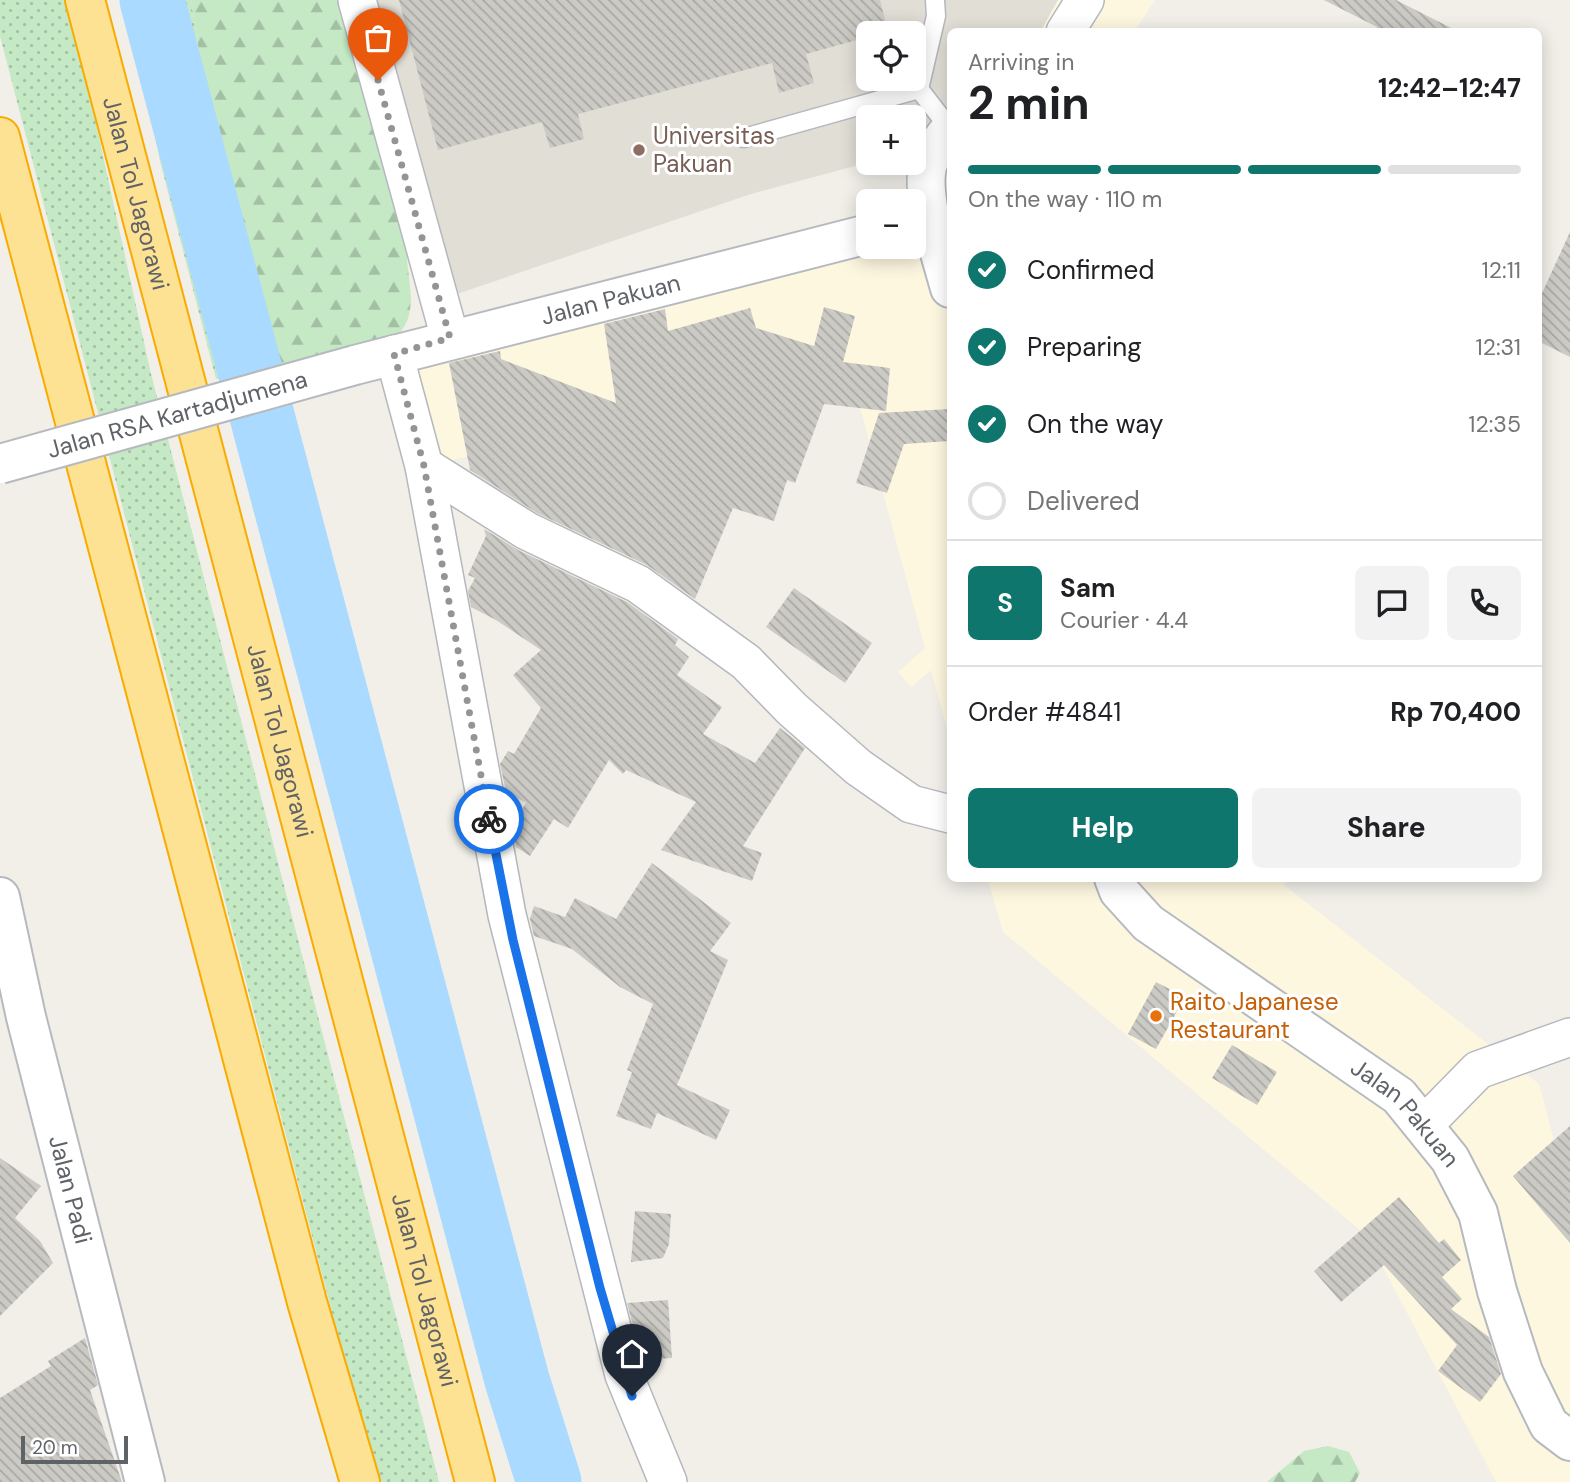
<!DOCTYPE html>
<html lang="en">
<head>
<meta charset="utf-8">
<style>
	:root { --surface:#fff; --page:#f2f2f2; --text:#202124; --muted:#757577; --line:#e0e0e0; --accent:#0f766e }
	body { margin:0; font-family:"DM Sans",sans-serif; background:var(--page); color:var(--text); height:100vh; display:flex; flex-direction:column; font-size:26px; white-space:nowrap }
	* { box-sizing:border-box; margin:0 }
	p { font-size:23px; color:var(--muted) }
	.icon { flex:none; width:38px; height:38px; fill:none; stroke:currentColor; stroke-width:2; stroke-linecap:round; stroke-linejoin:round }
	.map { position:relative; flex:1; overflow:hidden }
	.sheet { position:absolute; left:947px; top:28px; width:595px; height:854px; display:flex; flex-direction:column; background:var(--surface); border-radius:10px; box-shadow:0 4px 18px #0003 }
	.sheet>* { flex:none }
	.fabs { position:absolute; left:856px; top:21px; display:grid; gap:14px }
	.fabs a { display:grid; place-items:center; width:70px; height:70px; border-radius:10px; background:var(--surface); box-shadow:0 4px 18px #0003; font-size:35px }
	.scale { position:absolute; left:21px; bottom:18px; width:107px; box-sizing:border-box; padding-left:7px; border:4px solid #5f6368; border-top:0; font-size:19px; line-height:24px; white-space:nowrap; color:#5f6368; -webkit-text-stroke:5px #fff; paint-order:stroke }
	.pin { position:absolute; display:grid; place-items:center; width:60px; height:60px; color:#fff; margin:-72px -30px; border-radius:50% 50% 50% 0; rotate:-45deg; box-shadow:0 0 7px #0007 }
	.pin .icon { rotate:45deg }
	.courier { position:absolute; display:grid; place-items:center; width:70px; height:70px; margin:-35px; border:5px solid #1a73e8; border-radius:50%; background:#fff; color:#222; box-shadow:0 2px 9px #0007 }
	.head em { font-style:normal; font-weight:700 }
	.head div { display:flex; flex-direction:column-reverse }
	.head { display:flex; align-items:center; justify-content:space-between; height:119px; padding:0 21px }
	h1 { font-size:46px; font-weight:700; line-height:52px }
	.bar { display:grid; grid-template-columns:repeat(4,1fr); gap:10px 7px; align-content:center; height:84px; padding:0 21px }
	.bar i { height:9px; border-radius:5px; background:var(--line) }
	.bar .current { background:var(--accent) }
	.bar p { grid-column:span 4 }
	.line { display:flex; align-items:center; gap:18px; padding:0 21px; border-top:2px solid var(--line) }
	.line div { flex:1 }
	.round { display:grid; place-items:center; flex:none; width:74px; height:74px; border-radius:10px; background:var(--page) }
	ol { padding:0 21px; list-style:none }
	li { display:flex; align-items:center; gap:21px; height:77px }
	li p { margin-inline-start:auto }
	li .icon { padding:7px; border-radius:50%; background:var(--accent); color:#fff; stroke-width:4 }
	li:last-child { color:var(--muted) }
	li i { width:38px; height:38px; border:4px solid var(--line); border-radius:50% }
	.action { display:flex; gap:14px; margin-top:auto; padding:14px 21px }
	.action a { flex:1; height:80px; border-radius:10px; background:var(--accent); color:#fff; font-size:28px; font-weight:700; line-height:80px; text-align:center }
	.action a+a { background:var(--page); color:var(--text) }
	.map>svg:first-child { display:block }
	.commercial { fill:#fef7e0 }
	.education { fill:#e1ded6; fill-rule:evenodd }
	.grass { fill:url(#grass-dots) }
	.forest { fill:url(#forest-firs) }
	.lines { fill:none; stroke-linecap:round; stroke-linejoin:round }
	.river { stroke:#aadaff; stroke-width:65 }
	.building { fill:url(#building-back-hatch) }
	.lane-casing { stroke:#b5b8bc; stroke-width:21 }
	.street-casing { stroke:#b5b8bc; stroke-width:40 }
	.secondary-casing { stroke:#b6babf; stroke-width:42 }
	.highway-casing { stroke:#f9ab00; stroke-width:42 }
	.lane { stroke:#fff; stroke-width:18 }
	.street { stroke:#fff; stroke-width:37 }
	.secondary { stroke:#fff; stroke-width:38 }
	.highway { stroke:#fde293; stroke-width:38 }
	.secondary-bridge-casing { stroke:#b6babf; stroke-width:42; stroke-linecap:butt }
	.secondary-bridge { stroke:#fff; stroke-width:38 }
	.done { stroke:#929495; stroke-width:7; stroke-dasharray:0 12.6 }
	.route { stroke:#1a73e8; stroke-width:9 }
	.education-dot { fill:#8d6e63; stroke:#fff; stroke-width:2.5 }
	.food-dot { fill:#e8710a; stroke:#fff; stroke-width:2.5 }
	.labels { text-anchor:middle; stroke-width:6; stroke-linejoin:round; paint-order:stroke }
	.education-label { font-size:24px; fill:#785e54; stroke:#fff; text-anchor:start }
	.street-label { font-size:24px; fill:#5f6368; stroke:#fff }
	.food-label { font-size:24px; fill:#c56008; stroke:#fff; text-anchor:start }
</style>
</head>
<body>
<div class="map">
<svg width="1570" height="1482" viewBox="0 0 1570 1482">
	<defs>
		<pattern id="grass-dots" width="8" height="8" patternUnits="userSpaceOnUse" patternTransform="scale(1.75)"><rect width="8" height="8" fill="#c5e8c5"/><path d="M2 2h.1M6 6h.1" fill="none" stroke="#a3c0a4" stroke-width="1.8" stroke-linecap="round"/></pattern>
		<pattern id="forest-firs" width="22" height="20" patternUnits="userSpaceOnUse" patternTransform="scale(1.75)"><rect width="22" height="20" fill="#c5e8c5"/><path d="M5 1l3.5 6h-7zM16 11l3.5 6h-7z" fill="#a3c0a4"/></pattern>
		<pattern id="building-back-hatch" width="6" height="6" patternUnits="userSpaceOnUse" patternTransform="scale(1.75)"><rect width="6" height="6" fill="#cccac5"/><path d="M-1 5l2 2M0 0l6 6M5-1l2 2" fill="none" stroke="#a9a8a4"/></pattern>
	</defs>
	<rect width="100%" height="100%" fill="#f1efe8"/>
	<!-- commercial -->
	<g class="commercial">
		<path d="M1055,0H1155L1135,31L1034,32Z"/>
		<path d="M950,158V739L931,670L911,687L898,672L925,648L851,374L424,466L394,354L868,247H914V213Z"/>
		<path d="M988,879H1276L1285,882L1284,885L1539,1084L1570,1201V1482H1496L1366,1235L1003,932Z"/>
	</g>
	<!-- education -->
	<path class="education" d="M373,0H1058L1041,31L950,32V113L914,139V117H868L866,163L751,194L451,296ZM868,33H914V79H868Z"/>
	<!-- grass -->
	<g class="grass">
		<path d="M0,0H64L96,124L151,374L439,1482H376L0,36Z"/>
		<path d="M128,0H191L230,247L263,368L216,379L160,161Z"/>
	</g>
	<!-- forest -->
	<g class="forest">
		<path d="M191,0H344L407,241C404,278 424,312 394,339L263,368L230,247Z"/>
		<path d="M1328,1446L1349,1452L1360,1473L1355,1482H1267L1304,1451Z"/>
	</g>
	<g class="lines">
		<!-- river -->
		<path class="river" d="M152,0L517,1380L549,1482"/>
	</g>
	<!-- building -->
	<g class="building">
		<path d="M399,0H880L888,32L868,33V37L806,54L814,83L779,93L772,63L578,114L584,139L550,148L542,122L438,150Z"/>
		<path d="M1324,0H1396L1459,32H1377V27Z"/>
		<path d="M1570,232V357L1538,341V302Z"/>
		<path d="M824,307L855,316L843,362L890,368L886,411L824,404L795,483L787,480L774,521L733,508L695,599L647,565L537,513L470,470L449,363L500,351L501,359L616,403L604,324L665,309L668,331L750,308L756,328L814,346Z"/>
		<path d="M950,409V441L904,444L887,493L856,483L879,413Z"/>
		<path d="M484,529L518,550L627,602L678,639L675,645L689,657L677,675L722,707L703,734L755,763L780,728L805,748L743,846L762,853L752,881L661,850L696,802L626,770L623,774L609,760L568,828L554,819L530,856L516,847L512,825L526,803L506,792L500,764L508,751L514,754L541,708L513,675L541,650L496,620L471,607L468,591L475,578L468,575L486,536Z"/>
		<path d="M794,588L872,643L845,683L766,627Z"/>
		<path d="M652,863L731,923L710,951L728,960L677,1085L730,1110L716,1140L657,1113L651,1129L616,1116L632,1072L627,1070L653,1004L620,987L572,949L534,936L530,919L534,906L565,917L575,898L616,919Z"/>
		<path d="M1156,982L1185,997L1156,1049L1128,1034Z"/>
		<path d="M1232,1045L1277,1072L1257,1105L1212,1078Z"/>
		<path d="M1570,1126V1243L1513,1176Z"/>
		<path d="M0,1158L41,1186L15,1218L40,1241L53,1263L0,1316Z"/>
		<path d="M1399,1197L1439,1243L1444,1239L1461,1260L1442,1277L1462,1299L1451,1309L1489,1337L1501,1374L1480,1402L1438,1371L1457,1345L1384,1265L1341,1302L1314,1271Z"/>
		<path d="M635,1211L671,1214L669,1244L663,1258L631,1262Z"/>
		<path d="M668,1300L672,1358L642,1360L627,1303Z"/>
		<path d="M85,1338L98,1385L90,1390L122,1482H0V1398L51,1366L48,1361Z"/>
	</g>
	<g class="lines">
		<!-- lane casing -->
		<g class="lane-casing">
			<g id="lane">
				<path d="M919,89L936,16L935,0"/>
				<path d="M744,138L919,89L950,129"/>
			</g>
		</g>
		<!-- street casing -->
		<g class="street-casing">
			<g id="street">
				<path d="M357,0L450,338"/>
				<path d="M1065,32L1085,0"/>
				<path d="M930,218C924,177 921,162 950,129"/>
				<path d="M394,354L424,466L507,915L624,1375L668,1482"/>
				<path d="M424,466L527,531L638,584L746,662L792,709L858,767L911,804L950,814"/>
				<path d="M1425,1124L1478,1070L1570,1037"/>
			</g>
		</g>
		<!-- secondary casing -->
		<g class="secondary-casing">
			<g id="secondary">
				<path d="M914,222L930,218L950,288"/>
				<path id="s1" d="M355,365L868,234"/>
				<path id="s2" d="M1114,878L1119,891L1148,923L1399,1096L1450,1159L1478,1213L1497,1291L1523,1372L1549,1425L1570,1441"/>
				<path id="s3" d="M0,897L26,1017L145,1482"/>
			</g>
		</g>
		<!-- highway casing -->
		<g class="highway-casing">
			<g id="highway">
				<path id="s4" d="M85,0L475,1482"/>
				<path d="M0,137L307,1302L360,1482"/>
			</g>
		</g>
		<!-- lane -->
		<use href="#lane" class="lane"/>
		<!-- street -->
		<use href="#street" class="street"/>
		<!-- secondary -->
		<use href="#secondary" class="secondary"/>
		<!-- highway -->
		<use href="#highway" class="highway"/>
		<!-- secondary-bridge casing -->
		<g class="secondary-bridge-casing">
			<g id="secondary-bridge">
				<path id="s5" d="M0,464L355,365"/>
			</g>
		</g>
		<!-- secondary-bridge -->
		<use href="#secondary-bridge" class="secondary-bridge"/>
	</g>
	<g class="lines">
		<!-- done -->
		<path class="done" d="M378,80L450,338L394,354L424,466L489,819"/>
		<!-- route -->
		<path class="route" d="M489,819L513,940L600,1288L632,1396"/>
	</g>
	<!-- markers -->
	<circle class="education-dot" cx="639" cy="150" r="7"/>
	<circle class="food-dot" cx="1156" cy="1016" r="7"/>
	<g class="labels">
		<!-- education labels -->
		<g class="education-label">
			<text x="653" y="144">Universitas<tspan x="653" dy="28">Pakuan</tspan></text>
		</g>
		<!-- street labels -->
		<g class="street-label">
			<text dy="8" stroke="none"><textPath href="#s4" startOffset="200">Jalan Tol Jagorawi</textPath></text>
			<text dy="8" stroke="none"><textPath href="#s1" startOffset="264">Jalan Pakuan</textPath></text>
			<text dy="8" stroke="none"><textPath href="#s5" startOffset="184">Jalan RSA Kartadjumena</textPath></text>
			<text dy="8" stroke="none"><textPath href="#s4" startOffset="766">Jalan Tol Jagorawi</textPath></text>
			<text dy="8" stroke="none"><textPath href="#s2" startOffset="378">Jalan Pakuan</textPath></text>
			<text dy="8" stroke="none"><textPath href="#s3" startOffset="301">Jalan Padi</textPath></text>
			<text dy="8" stroke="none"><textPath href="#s4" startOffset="1334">Jalan Tol Jagorawi</textPath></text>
		</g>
		<!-- food labels -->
		<g class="food-label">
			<text x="1170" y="1010">Raito Japanese<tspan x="1170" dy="28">Restaurant</tspan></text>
		</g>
	</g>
</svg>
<div class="fabs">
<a><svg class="icon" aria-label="locate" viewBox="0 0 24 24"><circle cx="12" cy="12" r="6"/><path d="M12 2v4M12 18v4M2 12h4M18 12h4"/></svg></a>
<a>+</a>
<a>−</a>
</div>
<div class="scale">20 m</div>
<div class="pin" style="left:378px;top:80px;background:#ea580c"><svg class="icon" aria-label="bag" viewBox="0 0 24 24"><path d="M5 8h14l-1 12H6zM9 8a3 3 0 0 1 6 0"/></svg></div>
<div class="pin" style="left:632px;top:1396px;background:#1f2937"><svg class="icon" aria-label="home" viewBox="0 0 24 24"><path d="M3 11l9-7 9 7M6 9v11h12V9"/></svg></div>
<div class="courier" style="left:489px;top:819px"><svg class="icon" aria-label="bike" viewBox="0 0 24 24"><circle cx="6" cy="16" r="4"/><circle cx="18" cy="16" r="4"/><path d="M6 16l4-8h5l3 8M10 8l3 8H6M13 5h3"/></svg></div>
<section class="sheet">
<div class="head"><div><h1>2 min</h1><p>Arriving in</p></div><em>12:42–12:47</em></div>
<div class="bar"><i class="current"></i><i class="current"></i><i class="current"></i><i></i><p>On the way · 110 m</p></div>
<ol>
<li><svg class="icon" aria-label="check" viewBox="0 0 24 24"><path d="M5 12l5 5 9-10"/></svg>Confirmed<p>12:11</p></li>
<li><svg class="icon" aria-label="check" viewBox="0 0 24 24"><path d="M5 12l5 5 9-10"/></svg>Preparing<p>12:31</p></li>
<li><svg class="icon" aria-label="check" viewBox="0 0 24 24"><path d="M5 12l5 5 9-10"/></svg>On the way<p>12:35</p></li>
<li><i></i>Delivered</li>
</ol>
<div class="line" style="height:126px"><b class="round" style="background:var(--accent);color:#fff">S</b><div><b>Sam</b><p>Courier · 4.4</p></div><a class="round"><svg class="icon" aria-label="chat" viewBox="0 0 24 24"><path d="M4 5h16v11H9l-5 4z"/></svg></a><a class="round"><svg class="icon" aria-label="phone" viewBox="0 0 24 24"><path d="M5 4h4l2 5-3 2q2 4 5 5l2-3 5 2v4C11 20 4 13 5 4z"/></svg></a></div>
<div class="line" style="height:91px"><div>Order #4841</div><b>Rp 70,400</b></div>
<div class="action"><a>Help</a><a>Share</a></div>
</section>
</div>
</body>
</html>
